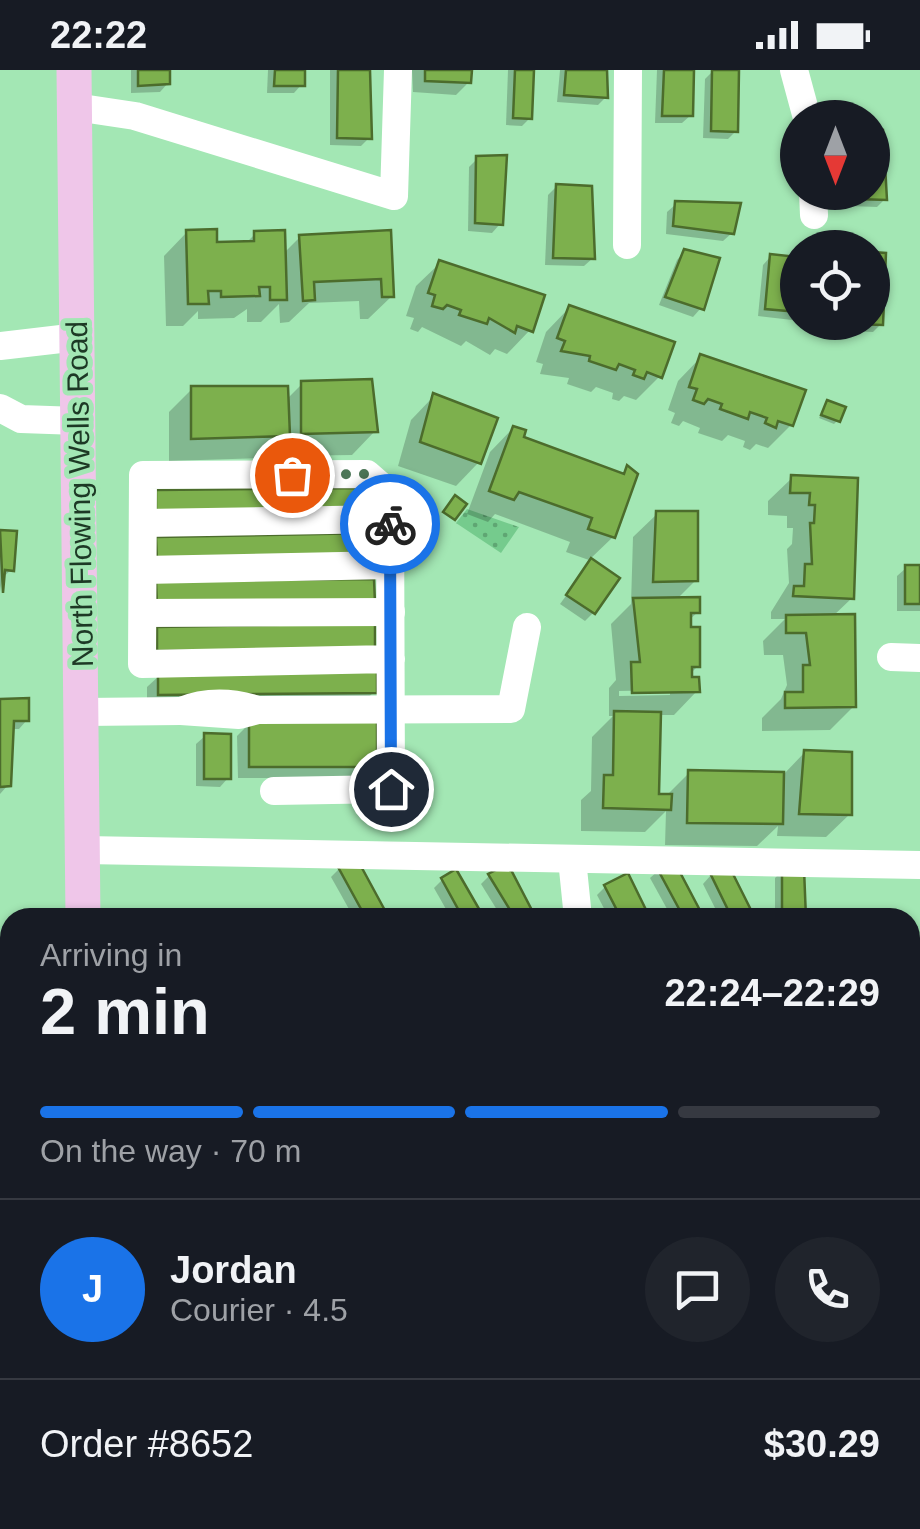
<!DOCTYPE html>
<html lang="en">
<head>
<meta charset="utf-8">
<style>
	:root { --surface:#171b24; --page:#20242c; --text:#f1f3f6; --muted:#9ea1a6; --line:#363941; --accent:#1a73e8 }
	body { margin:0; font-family:Helvetica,sans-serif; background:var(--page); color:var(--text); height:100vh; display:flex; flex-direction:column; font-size:38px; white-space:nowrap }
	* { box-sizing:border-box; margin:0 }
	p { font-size:32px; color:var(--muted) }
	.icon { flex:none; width:55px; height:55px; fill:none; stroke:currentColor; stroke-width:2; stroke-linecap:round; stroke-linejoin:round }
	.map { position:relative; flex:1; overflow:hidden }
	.drawer { position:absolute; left:0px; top:838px; width:920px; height:622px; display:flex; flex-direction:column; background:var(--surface); border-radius:30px 30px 0 0; box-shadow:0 2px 8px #0004 }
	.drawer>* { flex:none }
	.needle { width:65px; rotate:180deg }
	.fabs { position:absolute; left:780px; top:30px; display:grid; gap:20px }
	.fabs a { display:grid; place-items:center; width:110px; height:110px; border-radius:50%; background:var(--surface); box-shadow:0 2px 8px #0004; font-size:50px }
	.pin { position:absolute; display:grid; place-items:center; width:85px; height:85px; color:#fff; margin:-42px; border:5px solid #fff; border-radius:50%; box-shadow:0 2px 10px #0007 }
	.courier { position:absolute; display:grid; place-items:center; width:100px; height:100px; margin:-50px; border:8px solid #1a73e8; border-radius:50%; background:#fff; color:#222; box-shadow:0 2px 12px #0007 }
	.overview em { font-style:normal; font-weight:700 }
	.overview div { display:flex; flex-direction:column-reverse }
	.overview { display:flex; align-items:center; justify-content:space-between; height:170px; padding:0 40px }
	h1 { font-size:65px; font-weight:700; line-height:75px }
	.bar { display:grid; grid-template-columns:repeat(4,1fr); gap:15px 10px; align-content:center; height:120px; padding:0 40px }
	.bar i { height:12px; border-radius:8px; background:var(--line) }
	.bar .active { background:var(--accent) }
	.bar p { grid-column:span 4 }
	.line { display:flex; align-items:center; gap:25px; padding:0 40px; border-top:2px solid var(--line) }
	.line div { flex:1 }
	.round { display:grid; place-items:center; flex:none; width:105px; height:105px; border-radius:52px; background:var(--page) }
	.status { display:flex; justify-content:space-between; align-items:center; height:70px; padding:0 50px; background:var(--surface); direction:ltr }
	.status svg { height:28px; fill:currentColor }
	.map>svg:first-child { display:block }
	.park { fill:url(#park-dots) }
	.shadow { fill:#0003; fill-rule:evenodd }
	.building { fill:#7db04d; stroke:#4c6c2c; stroke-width:2.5 }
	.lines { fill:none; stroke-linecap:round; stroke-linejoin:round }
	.minor { stroke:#fff; stroke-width:28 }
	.major { stroke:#efc6e9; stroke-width:35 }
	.done { stroke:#4c7657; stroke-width:10; stroke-dasharray:0 18 }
	.route { stroke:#1a73e8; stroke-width:12 }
	.labels { text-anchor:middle; stroke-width:10; stroke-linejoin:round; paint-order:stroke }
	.street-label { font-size:30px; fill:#1d3925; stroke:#a3e7b4 }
</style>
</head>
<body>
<div class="status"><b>22:22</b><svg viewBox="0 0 49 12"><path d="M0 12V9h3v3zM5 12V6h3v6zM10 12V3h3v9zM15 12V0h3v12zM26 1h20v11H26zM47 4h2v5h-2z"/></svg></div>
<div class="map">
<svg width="920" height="1459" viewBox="0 0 920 1459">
	<defs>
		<pattern id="park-dots" width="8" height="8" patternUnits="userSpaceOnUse" patternTransform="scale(2.5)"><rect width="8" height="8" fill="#75cb8d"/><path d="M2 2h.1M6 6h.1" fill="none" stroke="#5fa673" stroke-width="1.8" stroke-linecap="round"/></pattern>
	</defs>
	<rect width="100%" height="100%" fill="#a3e7b4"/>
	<!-- park -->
	<path class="park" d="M467,439L519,457L501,483L456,453Z"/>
	<!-- shadow -->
	<g class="shadow">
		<path d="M131,0H168V13L160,22L131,23Z"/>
		<path d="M268,0H302V14L294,23H267Z"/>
		<path d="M330,0H368L369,68L361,76L330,75Z"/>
		<path d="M412,0H469V12L456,25L413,22Z"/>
		<path d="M508,0H532L530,48L522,56L506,55Z"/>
		<path d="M560,0H605L606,27L598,35L557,32Z"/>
		<path d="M657,0H692L691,45L682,53H655Z"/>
		<path d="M713,1L736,61L728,69L703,68L705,9Z"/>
		<path d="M477,89L500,154L492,163L468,161L469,97Z"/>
		<path d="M557,116L593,188L584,196L545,195L548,125Z"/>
		<path d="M848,122H872L885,129L877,137L849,136Z"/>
		<path d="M676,134L732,163L723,171L666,164L667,142Z"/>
		<path d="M187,162L215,174H245L255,164L283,184L300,167L389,163L392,226L368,249H360L359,231L309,233L289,252L280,253L279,234L261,252H247V239L234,248L198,249V241L183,256H166L164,186Z"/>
		<path d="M685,181L701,238L693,247L659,235L677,190Z"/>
		<path d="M771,186L798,189V245L792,250L758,246L763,195Z"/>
		<path d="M440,193L530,260L507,284L495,279L490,285L466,271L461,276L422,257L418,262L410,259L414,248L406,246L416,216Z"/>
		<path d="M569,238L660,306L636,330L624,326L619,331L612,329L613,323L596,317L591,322L567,314L569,308L540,304L543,294L536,292L546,262Z"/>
		<path d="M846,252H872L881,254L873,262L845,261Z"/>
		<path d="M701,287L791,355L768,378L756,374L750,380L743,377L745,371L728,365L722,371L698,363L700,358L683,351L679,356L671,353L675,343L668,340L678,311Z"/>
		<path d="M302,314L375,361L352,385L279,386V373L264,388L169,391V342L192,319L286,330Z"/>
		<path d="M434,326L479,392L456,416L398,396L411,350Z"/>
		<path d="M828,332L838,350L834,354L819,348Z"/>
		<path d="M513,358L520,369L621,405L627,399L613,467L589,490L566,482L570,472L495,444L488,452L467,444L490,382Z"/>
		<path d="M792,408L856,410L852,528L832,547L854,636L830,660L762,661V648L781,629L787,615L783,585H764L763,571L785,549H771V542L789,513L787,479L792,474L793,458H787V446L768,445V431Z"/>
		<path d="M657,444L696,510L676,530L698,542L688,551L698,596L690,604L697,621L674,645H658L657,726H666L689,703L783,705L805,682L850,744L826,767L777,766L778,756L757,776L665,775L666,741L645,762L581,761V730L591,721L592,667L613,646H609V618L616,610L611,554L631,534L633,467ZM670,620V625L619,626V621Z"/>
		<path d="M0,463L14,464L11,500L2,508L0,522Z"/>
		<path d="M591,492L593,543L585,551L560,534Z"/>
		<path d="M906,498H920V541H897V506Z"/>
		<path d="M160,605L374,622L361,634L147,637V617Z"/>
		<path d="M0,631L27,650L19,659H11L8,715L0,724Z"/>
		<path d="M250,653L374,696L362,708H238L237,666Z"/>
		<path d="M205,666L228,708L220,717L196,716V674Z"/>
		<path d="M339,799L383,848H354L331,807Z"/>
		<path d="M659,800L701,848H672L650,808Z"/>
		<path d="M783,800L803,848H775V808Z"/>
		<path d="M711,805L752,848H720L703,814Z"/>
		<path d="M489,806L533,848H502L481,814Z"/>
		<path d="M442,810L474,848H451L434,818Z"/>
		<path d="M605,817L647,848H609L597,825Z"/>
		<path d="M912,866L913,899L910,902V867Z"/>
		<path d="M920,1260V1279L910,1282V1263Z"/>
		<path d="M133,1450H211L215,1459H133Z"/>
		<path d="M336,1450H353L358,1459H334Z"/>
		<path d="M411,1450H424L430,1459H403Z"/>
		<path d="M657,1450H674L680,1459H646Z"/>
		<path d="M763,1450H768L773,1459H747Z"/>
	</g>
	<!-- building -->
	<g class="building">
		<path d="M138,0H170V14L138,16Z"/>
		<path d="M275,0H305V16H274Z"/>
		<path d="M338,0H370L372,69L337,68Z"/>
		<path d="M425,0H472L471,13L425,11Z"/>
		<path d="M515,0H534L532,49L513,48Z"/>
		<path d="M566,0H607L608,28L564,25Z"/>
		<path d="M664,0H694L693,46H662Z"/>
		<path d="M712,0H739L738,62L711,61Z"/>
		<path d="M872,59L883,60L887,130L856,129V122H872Z"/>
		<path d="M507,85L503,155L475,153L476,86Z"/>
		<path d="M556,114L592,116L595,189L553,188Z"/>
		<path d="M675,131L741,133L734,164L673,156Z"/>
		<path d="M217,159V172L254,171V161L285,160L287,230H270V217H259L260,226L221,227V221H208L209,234H188L186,160Z"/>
		<path d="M391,160L394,227H382L381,209L314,212L315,230L303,231L299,165Z"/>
		<path d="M684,179L720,188L704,240L665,227Z"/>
		<path d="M872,182L886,183L883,255L853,254L872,252Z"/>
		<path d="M770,184L798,187V242L765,239Z"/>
		<path d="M439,190L545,225L533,262L517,256L515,263L489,248L487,254L459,245L461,240L447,235L443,239L432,236L435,225L428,223Z"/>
		<path d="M569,235L675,272L662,308L647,302L644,309L633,305L635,300L619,294L616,300L589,291L590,286L561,281L565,271L557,268Z"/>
		<path d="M700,284L806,320L793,356L778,351L776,358L765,353L767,348L750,342L748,349L720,339L722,334L708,329L704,334L693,330L697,319L689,317Z"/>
		<path d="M372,309L378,362L301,364V311Z"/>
		<path d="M191,316H288L290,366L191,369Z"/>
		<path d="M433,323L498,348L481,394L420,372Z"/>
		<path d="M827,330L846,337L840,352L821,345Z"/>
		<path d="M513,356L526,360L524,367L624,404L627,395L638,404L615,468L588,459L592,448L519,422L514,430L489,421Z"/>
		<path d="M791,405L858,408L854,529L793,526L794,516H804L805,494H812L810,453H814L815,435H809L810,423H790Z"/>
		<path d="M372,418V442L156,444V420Z"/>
		<path d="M455,425L467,434L455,450L443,442Z"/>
		<path d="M656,441H698V511L653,512Z"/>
		<path d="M0,460L17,461L14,501L5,500L3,523Z"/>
		<path d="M373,463V486L157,490L156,467Z"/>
		<path d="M591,488L620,508L595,544L566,525Z"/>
		<rect x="905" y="495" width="15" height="39"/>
		<path d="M374,509L375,533L157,535L156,511Z"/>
		<path d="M700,527V543H691V557H700V597H692V607H699L700,622L632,623L631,592H640L633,528Z"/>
		<path d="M855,544L856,637L785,638V622H803V595H810L806,563H786V545Z"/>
		<path d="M375,553V578L157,581V557Z"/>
		<path d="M377,600V623L158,625V602Z"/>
		<path d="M29,628V651H14L11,716L0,717V629Z"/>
		<path d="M614,641L661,642L659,724H672L671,740L603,738L604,705H613Z"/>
		<rect x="249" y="651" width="128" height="46"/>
		<path d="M204,663L231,664V709H204Z"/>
		<path d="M804,680L852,682V745L799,744Z"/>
		<path d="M688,700L784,702L783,754L687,753Z"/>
		<path d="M356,787L388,846L385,848H366L338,797Z"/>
		<path d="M673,789L704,848H684L657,798Z"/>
		<path d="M508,794L536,848H515L488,804Z"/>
		<path d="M728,794L755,848H732L710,803Z"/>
		<path d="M782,798L804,799L806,848H782Z"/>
		<path d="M456,799L482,844L475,848H463L441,808Z"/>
		<path d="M628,803L650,848H621L604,815Z"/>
		<path d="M0,1011H9L10,1040H0Z"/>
		<path d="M140,1450H189L194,1459H145Z"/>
		<path d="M554,1450H576L579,1459H549L547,1454Z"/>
	</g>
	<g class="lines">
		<!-- minor -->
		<g class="minor">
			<path d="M794,0L807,48"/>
			<path d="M75,37L135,46L394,126L398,0"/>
			<path d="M813,122L814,145"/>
			<path d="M627,175L628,0"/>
			<path d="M0,276L78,267"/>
			<path d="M0,338L21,349L78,351"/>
			<path d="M143,453L390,449"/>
			<path d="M143,500L391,495"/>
			<path d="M143,543L391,542"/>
			<path d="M891,587L920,588"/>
			<path d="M258,640C233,632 206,631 181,641L239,645L258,640L511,639L527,557"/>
			<path d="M83,642L181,641"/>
			<path d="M274,721L391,719L390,424L367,404L143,405L142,594L391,589"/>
			<path d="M84,780L920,795"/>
			<path d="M572,789L578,848"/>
			<path d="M0,944H10"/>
			<path d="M0,1121H10"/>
			<path d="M0,1315H10"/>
			<path d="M910,1432L920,1430"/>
			<path d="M0,1458L93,1453"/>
		</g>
		<!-- major -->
		<g class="major">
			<path d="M74,0L83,848"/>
			<path d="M93,1450V1459"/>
		</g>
	</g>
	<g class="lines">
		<!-- done -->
		<path class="done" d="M292,405L366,404L390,424V454"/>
		<!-- route -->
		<path class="route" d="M390,454L391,719"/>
	</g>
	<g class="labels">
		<!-- street labels -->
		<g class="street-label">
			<text transform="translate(80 424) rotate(-91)" y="10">North Flowing Wells Road</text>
		</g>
	</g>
</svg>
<div class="fabs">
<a><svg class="needle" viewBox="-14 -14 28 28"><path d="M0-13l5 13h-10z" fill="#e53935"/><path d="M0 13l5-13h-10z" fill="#9ea1a6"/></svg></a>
<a><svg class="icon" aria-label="locate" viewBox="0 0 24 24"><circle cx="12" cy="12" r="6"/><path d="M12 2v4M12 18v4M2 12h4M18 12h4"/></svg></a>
</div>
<div class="pin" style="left:292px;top:405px;background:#ea580c"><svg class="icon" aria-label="bag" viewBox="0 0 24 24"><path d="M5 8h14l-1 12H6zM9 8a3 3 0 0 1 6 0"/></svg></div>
<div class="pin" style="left:391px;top:719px;background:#1f2937"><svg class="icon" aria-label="home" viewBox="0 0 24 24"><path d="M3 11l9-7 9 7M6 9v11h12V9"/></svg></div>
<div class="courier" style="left:390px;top:454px"><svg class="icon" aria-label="bike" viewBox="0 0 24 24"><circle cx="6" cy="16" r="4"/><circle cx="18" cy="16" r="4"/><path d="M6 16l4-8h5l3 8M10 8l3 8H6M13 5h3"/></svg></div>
<section class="drawer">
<div class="overview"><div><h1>2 min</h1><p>Arriving in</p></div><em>22:24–22:29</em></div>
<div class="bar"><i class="active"></i><i class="active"></i><i class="active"></i><i></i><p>On the way · 70 m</p></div>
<div class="line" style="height:180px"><b class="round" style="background:var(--accent);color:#fff">J</b><div><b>Jordan</b><p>Courier · 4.5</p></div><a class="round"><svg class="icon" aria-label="chat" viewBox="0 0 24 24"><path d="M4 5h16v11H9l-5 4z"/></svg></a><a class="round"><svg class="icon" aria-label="phone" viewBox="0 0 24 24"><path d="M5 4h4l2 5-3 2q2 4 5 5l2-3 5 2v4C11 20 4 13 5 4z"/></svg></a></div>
<div class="line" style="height:130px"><div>Order #8652</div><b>$30.29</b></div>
</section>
</div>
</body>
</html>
